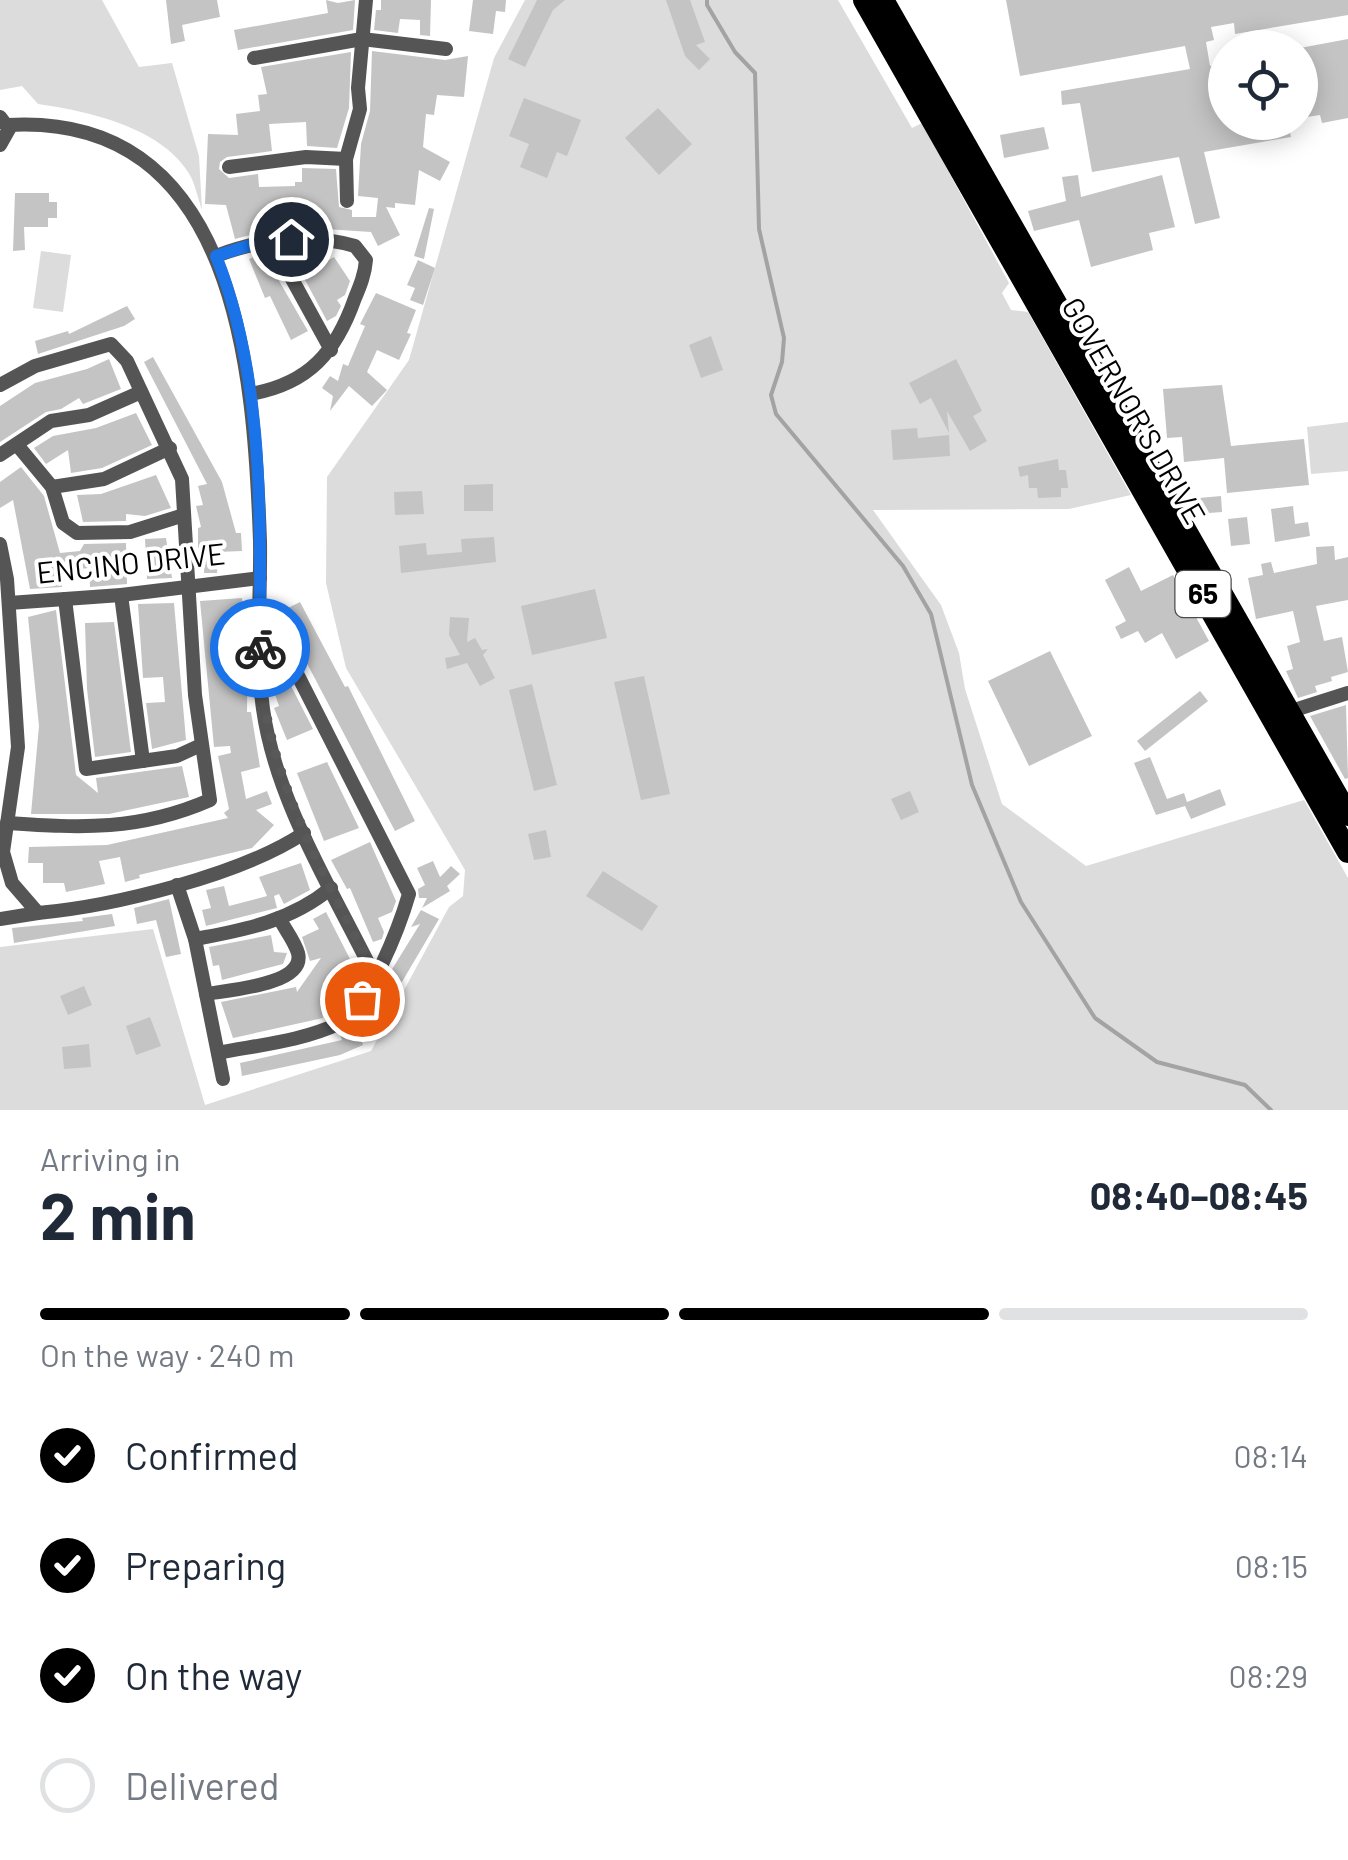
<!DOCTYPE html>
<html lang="en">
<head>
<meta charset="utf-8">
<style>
	:root { --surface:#fff; --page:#f2f2f3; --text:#1f2937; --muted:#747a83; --line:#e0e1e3; --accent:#000 }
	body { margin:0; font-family:Barlow,sans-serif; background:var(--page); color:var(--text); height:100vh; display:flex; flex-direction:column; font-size:38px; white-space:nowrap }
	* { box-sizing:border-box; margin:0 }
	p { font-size:32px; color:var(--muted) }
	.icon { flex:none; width:55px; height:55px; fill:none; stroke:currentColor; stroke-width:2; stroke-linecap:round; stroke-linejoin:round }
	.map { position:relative; height:1110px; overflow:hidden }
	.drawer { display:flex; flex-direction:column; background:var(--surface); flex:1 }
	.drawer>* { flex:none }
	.fabs { position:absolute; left:1208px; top:30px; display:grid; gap:20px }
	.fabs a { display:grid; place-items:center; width:110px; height:110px; border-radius:50%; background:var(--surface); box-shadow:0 5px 25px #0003; font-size:50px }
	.pin { position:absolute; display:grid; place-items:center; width:85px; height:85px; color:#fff; margin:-42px; border:5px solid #fff; border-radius:50%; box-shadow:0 2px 10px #0007 }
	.courier { position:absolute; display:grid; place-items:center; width:100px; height:100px; margin:-50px; border:8px solid #1a73e8; border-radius:50%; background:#fff; color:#222; box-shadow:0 2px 12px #0007 }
	.overview em { font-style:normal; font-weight:700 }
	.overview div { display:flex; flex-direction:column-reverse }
	.overview { display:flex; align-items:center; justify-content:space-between; height:170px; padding:0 40px }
	h1 { font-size:65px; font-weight:700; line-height:75px }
	.bar { display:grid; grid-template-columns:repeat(4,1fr); gap:15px 10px; align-content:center; height:120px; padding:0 40px }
	.bar i { height:12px; border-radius:8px; background:var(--line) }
	.bar .current { background:var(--accent) }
	.bar p { grid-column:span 4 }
	ol { padding:0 40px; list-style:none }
	li { display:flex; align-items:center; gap:30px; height:110px }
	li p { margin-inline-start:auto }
	li .icon { padding:10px; border-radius:50%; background:var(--accent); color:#fff; stroke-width:4 }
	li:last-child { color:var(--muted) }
	li i { width:55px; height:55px; border:5px solid var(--line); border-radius:50% }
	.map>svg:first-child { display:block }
	.green { fill:#dcdcdc }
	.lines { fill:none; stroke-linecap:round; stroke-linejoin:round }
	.stream { stroke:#a3a3a3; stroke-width:4 }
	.building { fill:#c4c4c4 }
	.minor { stroke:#555; stroke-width:14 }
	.trunk { stroke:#000; stroke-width:22 }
	.done { stroke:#595959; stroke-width:10; stroke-dasharray:0 18 }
	.route { stroke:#1a73e8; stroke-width:12 }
	.labels { text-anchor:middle; stroke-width:8; stroke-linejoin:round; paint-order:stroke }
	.shield { fill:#fff; stroke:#4c4c4c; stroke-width:2.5 }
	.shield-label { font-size:28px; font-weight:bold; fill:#000 }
	.street-label { font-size:30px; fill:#000; stroke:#fff }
</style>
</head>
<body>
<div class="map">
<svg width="1348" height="1110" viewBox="0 0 1348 1110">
	<rect width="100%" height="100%" fill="#fff"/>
	<!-- green -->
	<g class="green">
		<path d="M0,0H102L139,67L172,63L199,156L202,210C198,199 195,182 188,172C160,127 87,111 38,104L22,86L0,90Z"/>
		<path d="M525,0H838L912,128L922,123L1009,283L1002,293L1011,310L1028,312L1131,495L1069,509L873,510L941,605L959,653L965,689L1002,804L1086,866L1304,800L1348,878V1110H0V947L153,929L205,1105L371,1051L449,907L463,896L465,870L346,668L326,583L327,477L409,360L494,58Z"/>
		<path d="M41,251L71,255L63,312L33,308Z"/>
		<path d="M1348,422V471L1311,474L1307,427Z"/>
	</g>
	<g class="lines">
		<!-- stream -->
		<path class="stream" d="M707,0V5L735,52L755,73L759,229L784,338L782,362L771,395L776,414L903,566L931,614L972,785L1021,902L1095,1018L1157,1062L1245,1085L1271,1110"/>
	</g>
	<!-- building -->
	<g class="building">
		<path d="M166,0H217L220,17L182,25L185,41L171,44Z"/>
		<path d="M326,0L338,3L355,0L353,30L238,50L234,30L328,13Z"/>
		<path d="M381,0H431L430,36L420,35V20L400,19L398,33L374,30L376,10H381Z"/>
		<path d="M473,0H506L505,12L496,11L493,34L469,31Z"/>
		<path d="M537,0H565L553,10L525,67L508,59Z"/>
		<path d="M666,0H690L705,42L696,45L710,59L699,70L685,56Z"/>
		<path d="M1006,0H1348V15L1235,34L1234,23L1211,27L1214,40L1206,42L1210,66L1225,63V122H1288L1291,137L1204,152L1220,218L1195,224L1179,157L1092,172L1080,103L1062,105L1061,91L1190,69L1185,46L1020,76Z"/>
		<path d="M1348,39V118L1322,123L1320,115L1300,118V48Z"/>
		<path d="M372,51L445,60L468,56L464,97L437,95L434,115L426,114L423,147L450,162L440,181L419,170L415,205L395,203V208L386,207L400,235L378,246L371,232L310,228L324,221L322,216L235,239L226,205L205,204L208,134L238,135L236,114L260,111L258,95L267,94L261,67L351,52L349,108L337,148L307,146L306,122L269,124L272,151L227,157L220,162L219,169L229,178L258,174L259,187L295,186V182H302V168L336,169L339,207L352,210V217H376L378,198L358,196L361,144L370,111Z"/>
		<path d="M524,98L581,120L567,156L557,152L547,178L520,167L529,144L509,136Z"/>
		<path d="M658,108L692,144L659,175L625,138Z"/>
		<path d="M1044,127L1049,149L1004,158L1000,135Z"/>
		<path d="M1078,175L1081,197L1162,175L1175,227L1149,233L1153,250L1091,267L1079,220L1034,231L1028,211L1066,201L1062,177Z"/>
		<path d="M15,193H49V202H57V218H48V227H24L25,250L13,251Z"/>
		<path d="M429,208L434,209L424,259L414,256Z"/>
		<path d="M263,253L308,331L291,340L270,296L265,298L249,259Z"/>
		<path d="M334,257L350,281L345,295L337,300L341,306L336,316L327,321L303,276Z"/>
		<path d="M418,260L435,268L423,305L410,300L415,288L407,285Z"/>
		<path d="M376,293L416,310L407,333L411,334L399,360L377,350L367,372L387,390L372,406L349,386L330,411L333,396L322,388L330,376L338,381L343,364L348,366L365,326L360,324Z"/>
		<path d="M127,306L135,319L124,326L38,354L35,341L68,331L69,334Z"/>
		<path d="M711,336L723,370L701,378L689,345Z"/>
		<path d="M153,357L222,482L236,533H241L242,551L218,552L217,573H204L205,548H198V528L201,527L196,506L203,505L198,486L207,484L144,362Z"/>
		<path d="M109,359L121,389L83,404L79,398L61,409L46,412L0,442V406L35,383L87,369Z"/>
		<path d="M956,359L982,411L973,416L987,441L970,451L947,411L949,433L931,398L920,404L909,383Z"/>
		<path d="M1222,385L1231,446L1304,439L1309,485L1227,493L1224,458L1184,462L1182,437L1167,438L1163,389Z"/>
		<path d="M136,413L152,445L102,468L71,473L68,450L46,464L34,448L53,436L96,428Z"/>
		<path d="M917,428L918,438L949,435L950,456L893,460L891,430Z"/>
		<path d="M1058,459L1059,470H1066L1068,488H1061V497L1038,498L1037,488H1029L1028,475L1020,477L1018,467Z"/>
		<path d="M21,467L44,496L60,553L80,551L84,544L126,543L127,584L90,587L89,568L62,571V587L30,589L13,500L0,508V482Z"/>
		<path d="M156,475L171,508L145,516L126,514V521L83,522L77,495L101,494Z"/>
		<path d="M493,484V511H464V485Z"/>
		<path d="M422,491L424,514L395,515L394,492Z"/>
		<path d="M1221,496L1222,512L1196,514L1188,499Z"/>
		<path d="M1293,506L1295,524L1308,522L1310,536L1275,542L1271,509Z"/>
		<path d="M1247,517L1250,544L1231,546L1228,519Z"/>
		<path d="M494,537L496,562L401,573L399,546L426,543L427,555L462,552L461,539Z"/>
		<path d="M166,538L172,578L147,579L145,539Z"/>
		<path d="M1334,546L1335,560L1348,557V600L1316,606L1324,641L1342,637L1348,672L1331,677L1332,681L1315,686L1317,692L1298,698L1286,671L1293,669L1287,646L1300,642L1293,611L1256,619L1248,578L1263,575L1261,564L1271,562L1274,573L1317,564L1316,547Z"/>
		<path d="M1129,567L1141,591L1173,575L1209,641L1176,659L1162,633L1145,643L1138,631L1121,639L1115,627L1126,621L1105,580Z"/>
		<path d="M595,589L607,638L532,655L521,606Z"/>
		<path d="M242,598L244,622L248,623L247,712H251L260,767L241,772L246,799L267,791L272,804L256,810L274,825L252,848L139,875L140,878L125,882L120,857L99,861L105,884L66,892L64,883H43V863H28L29,847L107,845L228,818L224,813L229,809L218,756L231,753L230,746L214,747L200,601Z"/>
		<path d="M300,602L345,687L348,686L415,821L395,831L280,612Z"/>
		<path d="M174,603L186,740L152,749L146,703L165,702L163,677L143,678L138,604Z"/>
		<path d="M56,610L76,775L98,793L96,778L182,766L189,797L109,814H31L39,726L28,617Z"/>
		<path d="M450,617L469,618L467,642L475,638L482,650L488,649L483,655L495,678L480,686L467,663L447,669L445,658L460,655L449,635Z"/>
		<path d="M114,622L131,752L95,757L87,689L85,623Z"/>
		<path d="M1050,651L1092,736L1029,766L988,681Z"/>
		<path d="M644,676L670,794L641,800L614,682Z"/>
		<path d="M288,680L313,729L287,740L274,708L279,706L272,685Z"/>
		<path d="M532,684L557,785L534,791L509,690Z"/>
		<path d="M1200,691L1208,701L1145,751L1137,741Z"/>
		<path d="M1346,705L1348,778L1345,779L1310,716Z"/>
		<path d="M1150,757L1167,799L1184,793L1187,802L1220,789L1226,805L1191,819L1185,806L1156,815L1134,763Z"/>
		<path d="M327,762L359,828L324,841L297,773Z"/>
		<path d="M910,791L919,812L901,820L891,799Z"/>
		<path d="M546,830L551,857L534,860L528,834Z"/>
		<path d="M370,842L396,901L392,912L378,918L384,932L382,939L373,942L350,888L347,889L331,860Z"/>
		<path d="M433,861L440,877L451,866L460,874L447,886L450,891L422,908L427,898H419L418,889L425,885L417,868Z"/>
		<path d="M301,863L310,890L284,904L279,894L274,896L277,908L206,926L202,910L211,908L206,890L224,886L229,906L267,896L259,877Z"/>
		<path d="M603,871L658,906L642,931L586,896Z"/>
		<path d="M169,899L181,954L166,957L156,920L137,924L134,908Z"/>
		<path d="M421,910L439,919L399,987L386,979L420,924L411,927Z"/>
		<path d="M326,912L353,965L341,970L355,979L335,1012L320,1002L323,1018L233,1038L221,1002L296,987L297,992L321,958L310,961L302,937L319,929L313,919Z"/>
		<path d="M112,914L115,926L14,943L12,928L83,921L82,918Z"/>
		<path d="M271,935L274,952L287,953L283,964L222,980L219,965L213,966L209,947Z"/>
		<path d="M84,986L92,1005L68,1015L60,996Z"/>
		<path d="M150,1017L161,1046L136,1055L126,1026Z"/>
		<path d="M357,1028L363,1045L340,1055L242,1076L240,1063L342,1040L340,1034Z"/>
		<path d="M89,1044L91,1067L64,1069L62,1047Z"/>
	</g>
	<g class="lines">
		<!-- minor -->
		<g class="minor">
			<path d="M254,58L362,39L446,49"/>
			<path d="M0,117L9,129L0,145"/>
			<path d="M7,125C238,111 254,373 260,541C261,597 255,653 263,709C276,802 333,891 374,975"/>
			<path d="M229,167L306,157L346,159"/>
			<path d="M347,201L346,159L360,109L358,88L366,0"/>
			<path d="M270,239L331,350"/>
			<path d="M216,256C261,239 307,232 355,246L366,260C365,274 360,286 355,298C336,352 309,384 250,394"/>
			<path d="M0,385L35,366L111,344L127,361L182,479L195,695L210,800C139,831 82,828 7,823"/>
			<path d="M18,446L52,487L63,523L77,533L130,532L184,515"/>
			<path d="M0,455L51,421L89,415L141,392"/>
			<path d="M52,487L104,479L170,448"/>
			<path d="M0,544L7,579L18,747L3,852L12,883L38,913C114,906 241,875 304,833"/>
			<path d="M121,595L143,761"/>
			<path d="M65,599L86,769L177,756L201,745"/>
			<path d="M9,603L121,595L260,578"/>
			<path d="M1282,714L1348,693"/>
			<path d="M177,885L195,939L223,1079"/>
			<path d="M0,919L38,913"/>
			<path d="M195,939C245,930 291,921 331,888"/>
			<path d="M206,994C228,990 306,985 298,953C295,942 285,929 279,918"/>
			<path d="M218,1053C258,1045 303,1041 340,1023C368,1009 400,925 409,894L290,660L260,658"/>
		</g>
		<!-- trunk -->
		<g class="trunk">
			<path d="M864,0L1348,852"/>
			<path d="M883,0L1348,815"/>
		</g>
	</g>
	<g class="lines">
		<!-- done -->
		<path class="done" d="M260,648C260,767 323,871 374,974L362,999"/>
		<!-- route -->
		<path class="route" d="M260,648C260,519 265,378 216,256L270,239H291"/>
	</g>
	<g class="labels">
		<!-- shield labels -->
		<rect class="shield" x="1175.5" y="571" width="55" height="46" rx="8"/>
		<g class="shield-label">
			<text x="1203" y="604">65</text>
		</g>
		<!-- street labels -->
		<g class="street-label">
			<text transform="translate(1133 411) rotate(60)" y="10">GOVERNOR'S DRIVE</text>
			<text transform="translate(131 564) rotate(-6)" y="10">ENCINO DRIVE</text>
		</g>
	</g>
</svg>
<div class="fabs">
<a><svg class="icon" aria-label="locate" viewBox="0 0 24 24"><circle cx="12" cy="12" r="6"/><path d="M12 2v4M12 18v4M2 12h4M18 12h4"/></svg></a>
</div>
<div class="pin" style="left:362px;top:999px;background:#ea580c"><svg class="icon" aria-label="bag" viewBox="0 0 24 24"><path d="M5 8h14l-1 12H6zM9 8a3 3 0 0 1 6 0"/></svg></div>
<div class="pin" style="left:291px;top:239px;background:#1f2937"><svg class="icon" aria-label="home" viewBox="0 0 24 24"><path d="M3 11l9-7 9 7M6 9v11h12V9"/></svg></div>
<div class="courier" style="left:260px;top:648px"><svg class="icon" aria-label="bike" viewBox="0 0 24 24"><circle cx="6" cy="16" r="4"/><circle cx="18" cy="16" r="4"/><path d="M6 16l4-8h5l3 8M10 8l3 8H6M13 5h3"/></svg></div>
</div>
<section class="drawer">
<div class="overview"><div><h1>2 min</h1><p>Arriving in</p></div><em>08:40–08:45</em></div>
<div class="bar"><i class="current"></i><i class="current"></i><i class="current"></i><i></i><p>On the way · 240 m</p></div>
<ol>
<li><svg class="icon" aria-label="check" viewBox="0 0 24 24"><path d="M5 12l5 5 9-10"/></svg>Confirmed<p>08:14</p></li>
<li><svg class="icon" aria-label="check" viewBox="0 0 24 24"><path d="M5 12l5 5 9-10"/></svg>Preparing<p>08:15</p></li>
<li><svg class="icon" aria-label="check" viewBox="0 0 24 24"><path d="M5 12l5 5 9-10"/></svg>On the way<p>08:29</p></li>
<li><i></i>Delivered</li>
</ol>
</section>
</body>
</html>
